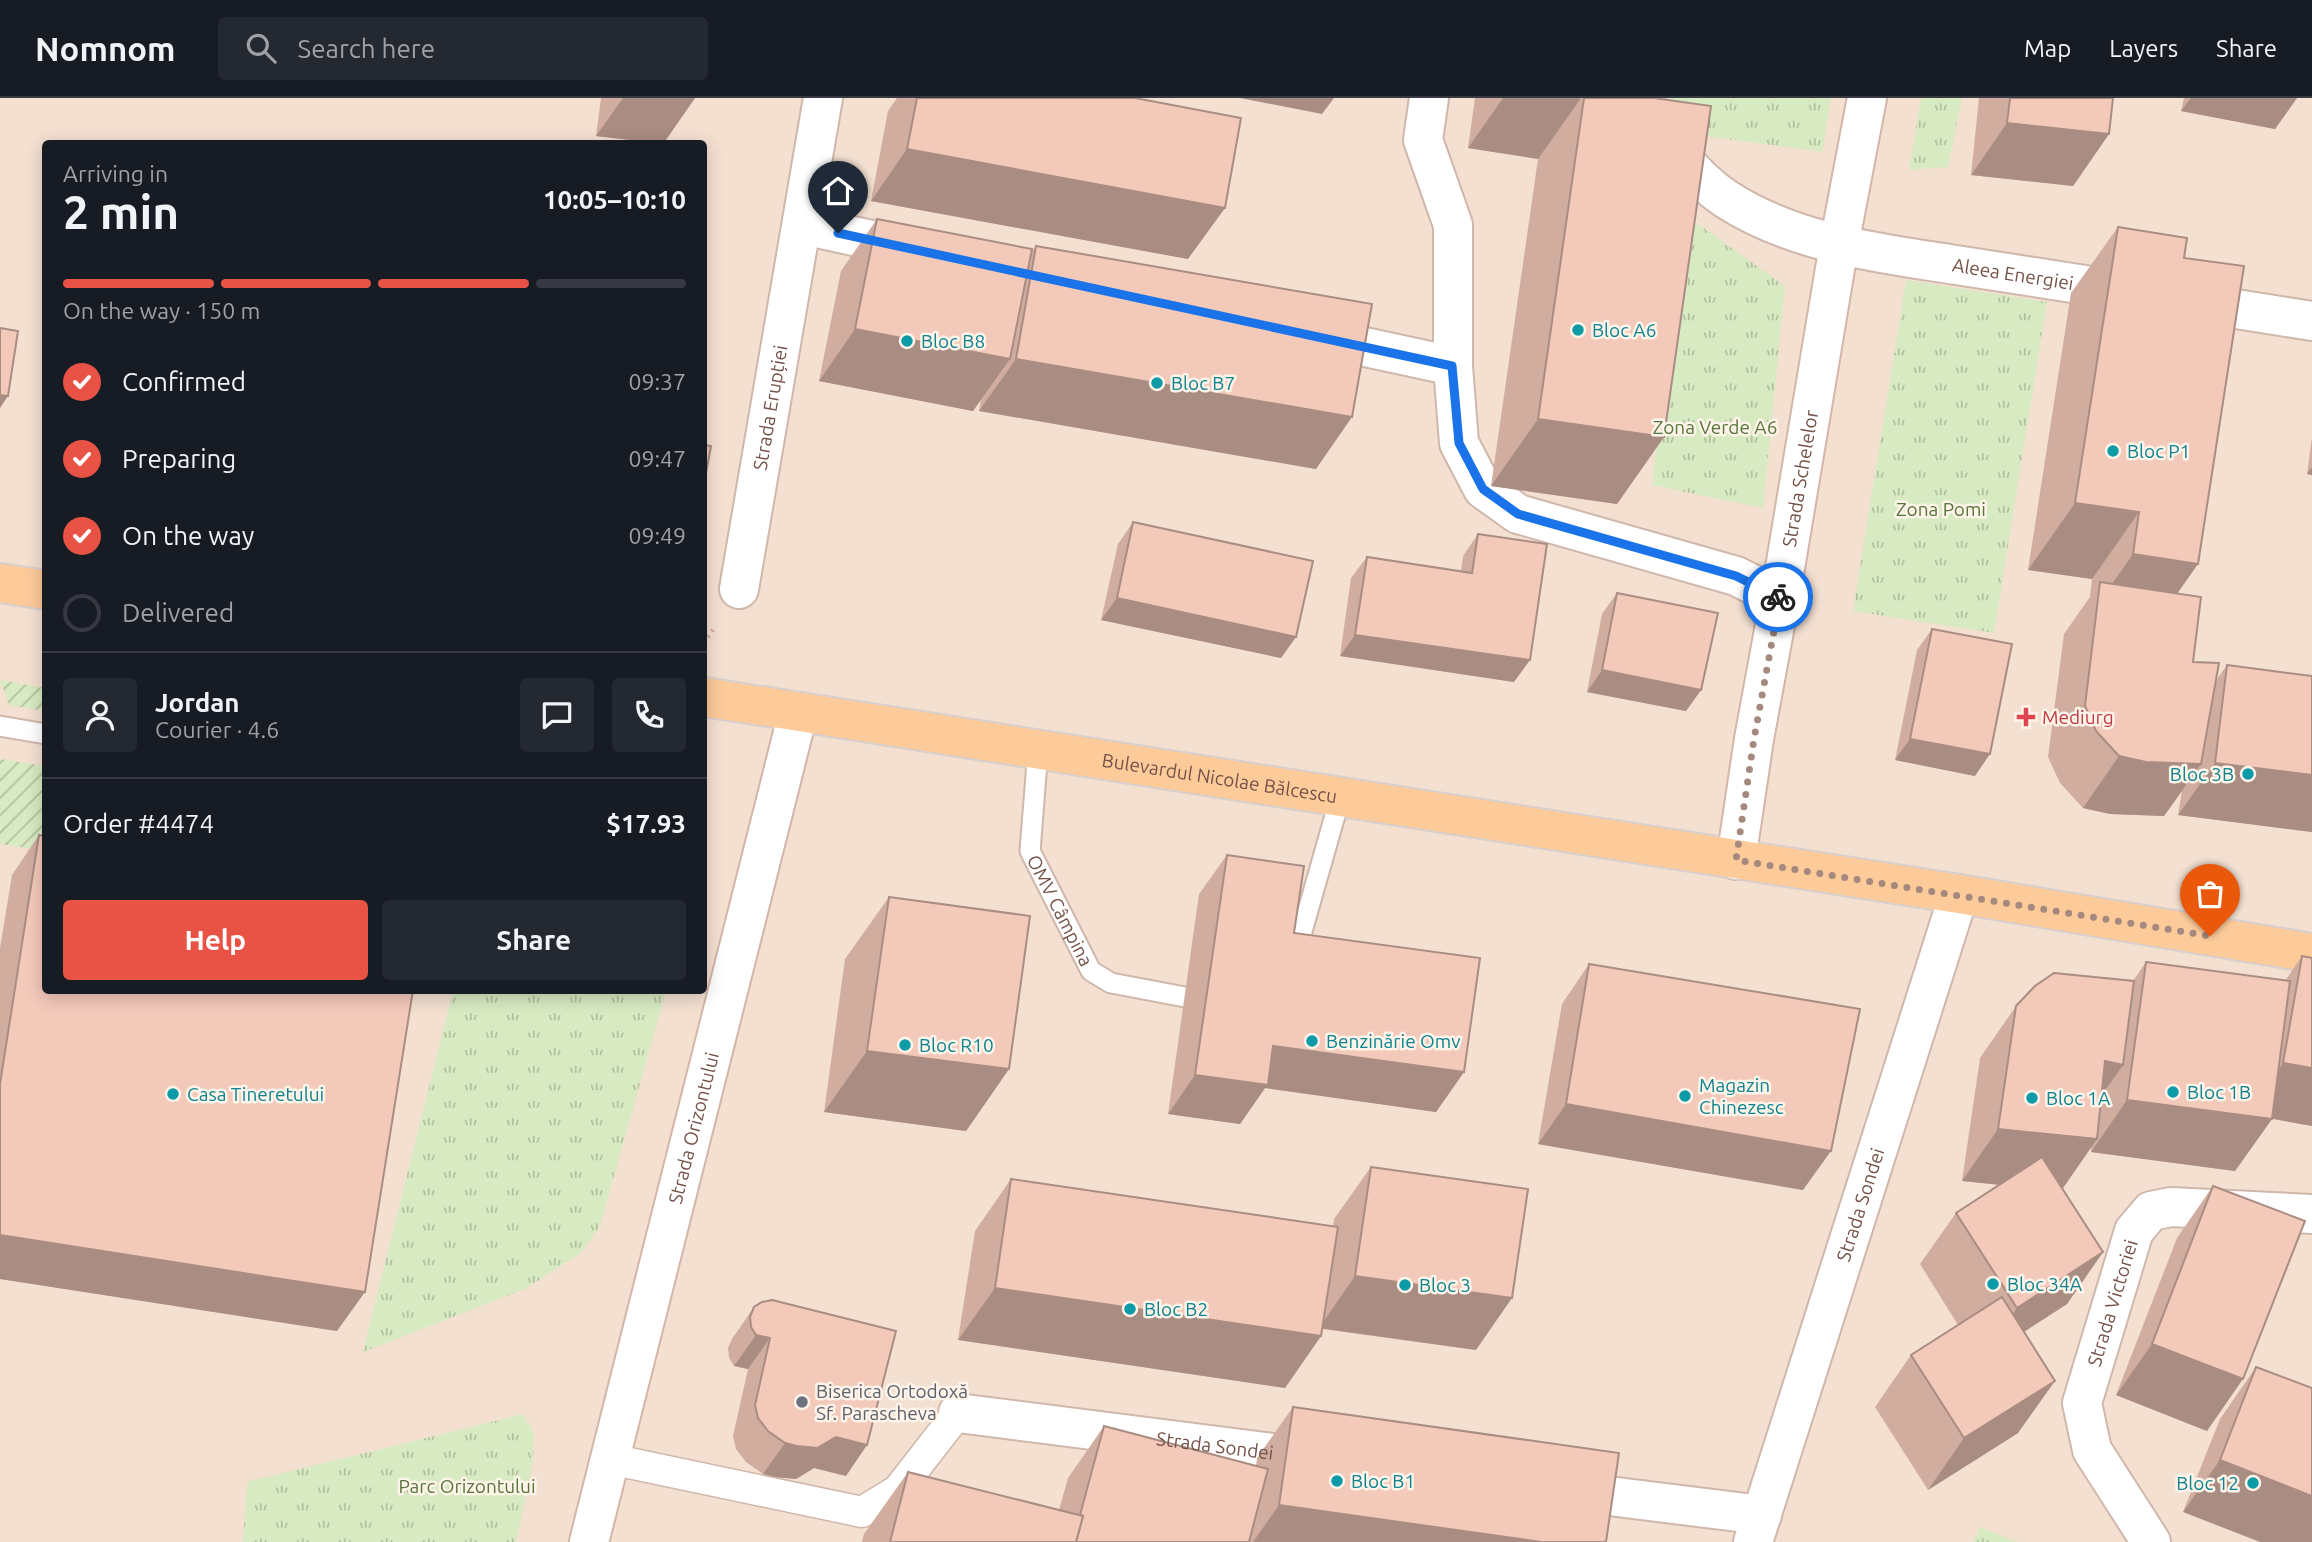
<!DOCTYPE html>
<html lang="en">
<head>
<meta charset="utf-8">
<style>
	:root { --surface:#171b24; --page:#242831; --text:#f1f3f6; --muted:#9ea1a6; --line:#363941; --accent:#e95345 }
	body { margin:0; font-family:Ubuntu,sans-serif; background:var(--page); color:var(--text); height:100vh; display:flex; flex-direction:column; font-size:26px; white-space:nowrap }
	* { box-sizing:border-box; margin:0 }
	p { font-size:23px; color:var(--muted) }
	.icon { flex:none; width:38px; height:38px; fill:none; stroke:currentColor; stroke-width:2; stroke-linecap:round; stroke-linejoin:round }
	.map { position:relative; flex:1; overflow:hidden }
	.sheet { position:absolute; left:42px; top:42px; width:665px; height:854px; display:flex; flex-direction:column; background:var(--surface); border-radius:7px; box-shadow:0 4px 18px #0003 }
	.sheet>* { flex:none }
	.pin { position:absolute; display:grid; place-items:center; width:60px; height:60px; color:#fff; margin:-72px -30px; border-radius:50% 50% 50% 0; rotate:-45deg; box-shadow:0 0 7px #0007 }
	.pin .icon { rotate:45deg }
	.courier { position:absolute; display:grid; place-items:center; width:70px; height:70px; margin:-35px; border:5px solid #1a73e8; border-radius:50%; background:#fff; color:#222; box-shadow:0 2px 9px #0007 }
	.head em { font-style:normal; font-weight:700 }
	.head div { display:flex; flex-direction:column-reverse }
	.head { display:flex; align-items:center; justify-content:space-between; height:119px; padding:0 21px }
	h1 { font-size:46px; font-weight:700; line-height:52px }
	.bar { display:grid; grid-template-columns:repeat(4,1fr); gap:10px 7px; align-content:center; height:84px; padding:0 21px }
	.bar i { height:9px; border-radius:5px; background:var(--line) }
	.bar .current { background:var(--accent) }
	.bar p { grid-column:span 4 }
	.line { display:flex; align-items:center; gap:18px; padding:0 21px; border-top:2px solid var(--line) }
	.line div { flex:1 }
	.round { display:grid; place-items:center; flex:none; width:74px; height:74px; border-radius:7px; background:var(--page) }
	ol { padding:0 21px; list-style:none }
	li { display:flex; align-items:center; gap:21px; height:77px }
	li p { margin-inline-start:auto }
	li .icon { padding:7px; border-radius:50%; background:var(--accent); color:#fff; stroke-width:4 }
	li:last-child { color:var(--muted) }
	li i { width:38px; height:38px; border:4px solid var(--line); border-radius:50% }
	.primary-button { display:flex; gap:14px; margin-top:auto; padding:14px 21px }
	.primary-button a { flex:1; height:80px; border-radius:7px; background:var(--accent); color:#fff; font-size:28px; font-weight:700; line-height:80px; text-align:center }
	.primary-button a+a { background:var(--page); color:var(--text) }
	header { display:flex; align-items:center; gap:42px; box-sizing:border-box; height:98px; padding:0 35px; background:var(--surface); border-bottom:2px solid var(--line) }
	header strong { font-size:33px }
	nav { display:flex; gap:38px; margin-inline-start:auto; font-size:24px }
	.search { width:490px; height:63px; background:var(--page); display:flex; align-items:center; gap:18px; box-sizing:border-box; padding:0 24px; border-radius:7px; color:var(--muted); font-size:26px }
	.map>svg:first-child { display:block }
	.residential { fill:#f4e0d1; fill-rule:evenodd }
	.grass { fill:url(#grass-tufts) }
	.garden { fill:url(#garden-furrows) }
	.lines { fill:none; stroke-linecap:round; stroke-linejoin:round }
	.service-casing { stroke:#d0b7ac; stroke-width:23 }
	.pedestrian-casing { stroke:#d0b7ac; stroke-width:33 }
	.minor-casing { stroke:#d0b7ac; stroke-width:42 }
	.tertiary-casing { stroke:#d0b7ac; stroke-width:42 }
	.secondary-casing { stroke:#d3b6a9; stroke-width:42 }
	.primary-casing { stroke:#d8cfcc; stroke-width:42 }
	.path { stroke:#d7ac9d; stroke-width:4.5; stroke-dasharray:2 5; stroke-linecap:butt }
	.service { stroke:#fff; stroke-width:19 }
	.pedestrian { stroke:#fff; stroke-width:30 }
	.minor { stroke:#fff; stroke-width:38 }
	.tertiary { stroke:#fff; stroke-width:38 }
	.secondary { stroke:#fff; stroke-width:38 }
	.primary { stroke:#fdca9a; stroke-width:38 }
	.wall { fill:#d1ada0 }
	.shaded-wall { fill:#aa8d82 }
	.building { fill:#f3c9ba; stroke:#aa8d82; stroke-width:2 }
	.done { stroke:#a5897e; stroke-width:7; stroke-dasharray:0 12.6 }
	.route { stroke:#1a73e8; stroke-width:9 }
	.culture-dot { fill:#0f9aa8; stroke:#fff4e9; stroke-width:2.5 }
	.health-dot { fill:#e0444e; stroke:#fff4e9; stroke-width:2.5 }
	.worship-dot { fill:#6b7280; stroke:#fff4e9; stroke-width:2.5 }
	.labels { text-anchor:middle; stroke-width:5; stroke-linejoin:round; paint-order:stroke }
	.street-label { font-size:19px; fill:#755248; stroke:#fff4e9 }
	.culture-label { font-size:19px; fill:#0d838f; stroke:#fff4e9; text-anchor:start }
	.park-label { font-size:19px; fill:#56753d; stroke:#fff4e9 }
	.health-label { font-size:19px; fill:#be3a42; stroke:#fff4e9; text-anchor:start }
	.worship-label { font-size:19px; fill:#5b616d; stroke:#fff4e9; text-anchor:start }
</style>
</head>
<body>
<header>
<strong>Nomnom</strong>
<div class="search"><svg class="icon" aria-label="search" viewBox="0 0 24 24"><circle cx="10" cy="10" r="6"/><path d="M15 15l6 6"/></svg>Search here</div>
<nav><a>Map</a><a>Layers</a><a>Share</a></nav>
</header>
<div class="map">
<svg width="2312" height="1444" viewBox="0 0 2312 1444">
	<defs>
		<pattern id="grass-tufts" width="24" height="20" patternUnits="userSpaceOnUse" patternTransform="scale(1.75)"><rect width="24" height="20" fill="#d7eac1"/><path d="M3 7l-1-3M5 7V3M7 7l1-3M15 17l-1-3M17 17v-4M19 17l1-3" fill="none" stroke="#b3c09f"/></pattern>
		<pattern id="garden-furrows" width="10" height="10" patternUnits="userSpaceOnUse" patternTransform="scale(1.75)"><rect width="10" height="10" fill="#d7eac1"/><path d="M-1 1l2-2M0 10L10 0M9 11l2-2" fill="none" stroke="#b3c09f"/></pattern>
	</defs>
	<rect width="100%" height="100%" fill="#fdefe3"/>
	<!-- residential -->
	<path class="residential" d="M0,0H2312V1444H0ZM46,46H704V892H46Z"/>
	<!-- grass -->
	<g class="grass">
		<path d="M1653,0H1831L1822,54L1684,35Z"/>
		<path d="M1921,0H1962L1948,69L1909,72Z"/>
		<path d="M1684,116L1785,188L1763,410L1652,387Z"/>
		<path d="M1906,182L2047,204L1994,535L1853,513Z"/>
		<path d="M453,893H666L600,1128L581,1155L525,1191L363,1254Z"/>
		<path d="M523,1316L534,1335L533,1364L516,1444H243L247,1384Z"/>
		<path d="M1980,1429L2017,1444H1973Z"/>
	</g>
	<!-- garden -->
	<g class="garden">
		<path d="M0,582L45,590V613L9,607Z"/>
		<path d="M0,661L45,668V753L0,746Z"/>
	</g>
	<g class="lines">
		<!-- service casing -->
		<g class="service-casing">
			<g id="service">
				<path d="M0,628L46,636"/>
				<path id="s1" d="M1038,652L1030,753L1091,873L1111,885L1185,899"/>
				<path d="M1295,858L1340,700"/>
			</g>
		</g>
		<!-- pedestrian casing -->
		<g class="pedestrian-casing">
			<path id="pedestrian" d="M610,1361L862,1414L898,1392L958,1315"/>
		</g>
		<!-- minor casing -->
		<g class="minor-casing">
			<g id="minor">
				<path d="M1429,0L1423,42L1453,127V268L1459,345L1483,391L1518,416L1736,478L1780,500"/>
				<path id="s2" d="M1641,0C1663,38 1689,76 1726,101C1794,145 1878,155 1956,167C2014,176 2072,185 2130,194"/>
				<path d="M803,127L913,151"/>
				<path d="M2186,203L2312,223"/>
				<path d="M1314,238L1453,268"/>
				<path id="s3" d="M739,491L823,0"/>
				<path id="s4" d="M958,1315L1313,1360"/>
				<path d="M1561,1392L1762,1417"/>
				<path id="s5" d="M2151,1444L2092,1352L2082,1305L2134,1133L2151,1113L2171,1109L2312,1116"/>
			</g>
		</g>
		<!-- tertiary casing -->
		<g class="tertiary-casing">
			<g id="tertiary">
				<path id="s6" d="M1753,1444L1959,796"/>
			</g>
		</g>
		<!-- secondary casing -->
		<g class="secondary-casing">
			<g id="secondary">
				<path id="s7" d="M1736,762L1754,641L1780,500L1839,147L1867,0"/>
				<path id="s8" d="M589,1444L798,615"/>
			</g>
		</g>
		<!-- primary casing -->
		<g class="primary-casing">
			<g id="primary">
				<path d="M0,485L46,492"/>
				<path id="s9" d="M704,599L1959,796L2312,855"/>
			</g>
		</g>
		<!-- path -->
		<path class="path" d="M704,545L715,529"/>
		<!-- service -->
		<use href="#service" class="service"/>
		<!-- pedestrian -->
		<use href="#pedestrian" class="pedestrian"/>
		<!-- minor -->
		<use href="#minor" class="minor"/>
		<!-- tertiary -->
		<use href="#tertiary" class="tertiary"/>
		<!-- secondary -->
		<use href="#secondary" class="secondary"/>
		<!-- primary -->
		<use href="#primary" class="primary"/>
	</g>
	<!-- wall -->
	<g class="wall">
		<path d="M601,0H695L663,46L596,38Z"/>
		<path d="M897,0H1135L1188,161L871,103L888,13Z"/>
		<path d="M1475,0H1654L1664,339L1617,406L1491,388L1538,61L1468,50Z"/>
		<path d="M1979,0H2113L2109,36L2073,88L1971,77Z"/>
		<path d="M2184,0H2297L2275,31L2181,13Z"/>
		<path d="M877,121L1031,154L1036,148L1316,371L979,313L981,301L973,313L819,283L841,173Z"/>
		<path d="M2118,129L2184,160L2177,495L2193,564L2215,584L2227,567L2312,578V734L2178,717L2182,693L2164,718L2110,716L2083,710L2060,685L2048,659L2064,536L2090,499L2092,481L2028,472L2071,195Z"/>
		<path d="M2312,339V377L2307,376Z"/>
		<path d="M1133,424L1281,560L1101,522L1118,446Z"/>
		<path d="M1478,436L1514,584L1340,558L1351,480L1367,459L1461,473L1463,458Z"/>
		<path d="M1617,495L1701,592L1686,613L1587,594L1602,516Z"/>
		<path d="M1932,531L1975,678L1895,662L1917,552Z"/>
		<path d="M39,737L337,1233L0,1181V850L12,777Z"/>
		<path d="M1227,757L1294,835L1464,974L1436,1014L1265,990L1240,1026L1168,1016L1199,796Z"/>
		<path d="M889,799L1009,971L966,1033L824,1014L845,861Z"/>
		<path d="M2302,858L2312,860V1028L2272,1021L2235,1073L2091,1054V1049L2062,1091L2103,1154L2067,1206L2024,1234L2018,1335L1928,1392L1875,1309L1911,1257L1958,1227L1920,1166L1956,1115L2000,1087L1962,1083L1980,960L2016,908L2133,883L2146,864L2285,883Z"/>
		<path d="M1589,866L1803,1092L1538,1046L1562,906Z"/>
		<path d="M1371,1069L1476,1252L1322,1231L1321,1238L1285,1290L958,1242L975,1133L1011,1081L1333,1128L1334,1121Z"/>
		<path d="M2213,1088L2207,1333L2116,1297L2177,1140Z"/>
		<path d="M754,1209L846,1378L814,1370L796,1381L775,1379L763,1376L746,1364L736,1351L733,1338L748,1271L734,1268L729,1260L728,1250L732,1241Z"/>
		<path d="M2256,1269L2312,1290L2183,1414L2220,1321Z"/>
		<path d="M1293,1309L1606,1444H862L864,1436L908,1374L1059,1412L1068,1380L1104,1328L1256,1368L1257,1360Z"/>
	</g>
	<!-- shaded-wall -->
	<g class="shaded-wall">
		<path d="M623,0H695L663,46L596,38Z"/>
		<path d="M1240,0H1334L1322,16Z"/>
		<path d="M1503,0H1581L1538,61L1468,50Z"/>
		<path d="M2191,0H2297L2275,31L2181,13Z"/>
		<path d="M2007,25L2109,36L2073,88L1971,77Z"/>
		<path d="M907,51L1225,110L1188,161L871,103Z"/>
		<path d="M855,231L1010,261L973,313L819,283Z"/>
		<path d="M1016,261L1352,319L1316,371L979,313Z"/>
		<path d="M0,297L8,298L0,310Z"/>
		<path d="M1538,321L1664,339L1617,406L1491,388Z"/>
		<path d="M2312,369V377L2307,376Z"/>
		<path d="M2075,405L2139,414L2092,481L2028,472Z"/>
		<path d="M2133,456L2198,466L2151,533L2097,507Z"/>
		<path d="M1117,500L1296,539L1281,560L1101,522Z"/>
		<path d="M1355,537L1530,562L1514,584L1340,558Z"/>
		<path d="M1602,572L1701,592L1686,613L1587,594Z"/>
		<path d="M1910,641L1990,656L1975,678L1895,662Z"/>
		<path d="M2119,658L2201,666L2164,718L2110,716L2083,710Z"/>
		<path d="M2215,665L2312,677V734L2178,717Z"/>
		<path d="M1273,948L1464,974L1436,1014L1265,990L1240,1026L1168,1016L1195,977Z"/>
		<path d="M867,953L1009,971L966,1033L824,1014Z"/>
		<path d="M2105,963L2123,967L2087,1018Z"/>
		<path d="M2283,965L2312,970V1028L2247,1016Z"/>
		<path d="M2127,1002L2272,1021L2235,1073L2091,1054Z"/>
		<path d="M1566,1006L1831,1053L1803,1092L1538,1046Z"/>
		<path d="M1998,1031L2097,1041L2061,1093L1962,1083Z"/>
		<path d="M0,1137L365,1194L337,1233L0,1181Z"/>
		<path d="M2103,1154L2067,1206L1980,1262L2017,1210Z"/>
		<path d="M1355,1178L1512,1200L1476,1252L1319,1230Z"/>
		<path d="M995,1190L1321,1238L1285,1290L958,1242Z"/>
		<path d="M756,1237L770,1240L748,1271L734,1268Z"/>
		<path d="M2152,1246L2243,1281L2207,1333L2116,1297Z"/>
		<path d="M2055,1283L2018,1335L1928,1392L1964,1340Z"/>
		<path d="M836,1339L867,1347L846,1378L814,1370L796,1381L775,1379L763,1376L785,1345Z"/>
		<path d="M2220,1362L2312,1398V1444H2260L2183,1414Z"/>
		<path d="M1279,1407L1541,1444H1253Z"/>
	</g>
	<!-- building -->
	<g class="building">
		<path d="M917,0H1135L1241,20L1225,110L907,51Z"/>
		<path d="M1584,0H1654L1711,8L1664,339L1538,321Z"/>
		<path d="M2010,0H2113L2109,36L2007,25Z"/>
		<path d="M877,121L1032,151L1010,261L855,231Z"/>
		<path d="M2118,129L2187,140L2184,160L2244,168L2198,466L2133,456L2139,414L2075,405Z"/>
		<path d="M1036,148L1372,206L1352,319L1016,261Z"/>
		<path d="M0,230L18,233L8,298L0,297Z"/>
		<path d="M704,347L711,348L704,386Z"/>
		<path d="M1133,424L1313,463L1296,539L1117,500Z"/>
		<path d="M1478,436L1547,446L1530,562L1355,537L1367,459L1472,475Z"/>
		<path d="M2100,484L2201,499L2193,564L2219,565L2201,666L2146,664L2119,658L2096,633L2085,608Z"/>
		<path d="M1617,495L1718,515L1701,592L1602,572Z"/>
		<path d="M1932,531L2012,546L1990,656L1910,641Z"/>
		<path d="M2227,567L2312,578V677L2215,665Z"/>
		<path d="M39,737L46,738V892H413L365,1194L0,1137V986Z"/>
		<path d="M1227,757L1304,768L1294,835L1480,860L1464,974L1273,948L1268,987L1195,977Z"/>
		<path d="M889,799L1030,818L1009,971L867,953Z"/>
		<path d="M2302,858L2312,860V970L2283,965Z"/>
		<path d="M2146,864L2290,883L2272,1021L2127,1002Z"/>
		<path d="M1589,866L1860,911L1831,1053L1566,1006Z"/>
		<path d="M2054,875L2134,883L2123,967L2105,963L2097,1041L1998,1031L2016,908L2035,888Z"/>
		<path d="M2042,1059L2103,1154L2017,1210L1956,1115Z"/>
		<path d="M1371,1069L1528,1091L1512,1200L1355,1178Z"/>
		<path d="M1011,1081L1338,1129L1321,1238L995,1190Z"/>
		<path d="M2213,1088L2305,1123L2243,1281L2152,1246Z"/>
		<path d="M2002,1199L2055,1283L1964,1340L1911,1257Z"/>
		<path d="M772,1202L896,1233L867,1347L836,1339L817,1350L797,1348L785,1345L768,1333L758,1320L755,1307L770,1240L756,1237L751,1229L750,1219L754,1209L762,1204Z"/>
		<path d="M2256,1269L2312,1290V1398L2220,1362Z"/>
		<path d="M1293,1309L1619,1355L1606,1444H1541L1279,1407Z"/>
		<path d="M1104,1328L1268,1371L1249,1444H1076L1083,1418L1080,1417Z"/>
		<path d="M908,1374L1083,1418L1076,1444H890Z"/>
	</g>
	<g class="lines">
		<!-- done -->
		<path class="done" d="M1778,499L1780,500L1754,641L1736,762L2210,838"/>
		<!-- route -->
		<path class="route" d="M838,135L1452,268L1459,345L1483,391L1518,416L1736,478L1778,499"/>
	</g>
	<!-- markers -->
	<g class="culture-dot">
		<circle cx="1578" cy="232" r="7"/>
		<circle cx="907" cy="243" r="7"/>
		<circle cx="1157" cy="285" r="7"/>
		<circle cx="2113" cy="353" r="7"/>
		<circle cx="2248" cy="676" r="7"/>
		<circle cx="1312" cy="943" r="7"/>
		<circle cx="905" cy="947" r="7"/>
		<circle cx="2173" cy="994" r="7"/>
		<circle cx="173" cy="996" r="7"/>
		<circle cx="1685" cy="998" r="7"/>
		<circle cx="2032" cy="1000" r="7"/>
		<circle cx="1993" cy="1186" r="7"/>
		<circle cx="1405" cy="1187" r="7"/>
		<circle cx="1130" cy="1211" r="7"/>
		<circle cx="1337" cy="1383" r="7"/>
		<circle cx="2253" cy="1385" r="7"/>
	</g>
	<path class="health-dot" d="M2022.5 608.5h7v7h7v7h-7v7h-7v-7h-7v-7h7z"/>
	<circle class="worship-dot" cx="802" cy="1304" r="7"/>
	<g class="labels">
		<!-- street labels -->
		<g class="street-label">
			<text dy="7" stroke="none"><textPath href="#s2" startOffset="432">Aleea Energiei</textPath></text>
			<text dy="7" stroke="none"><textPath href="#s3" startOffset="184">Strada Erupției</textPath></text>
			<text dy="7" stroke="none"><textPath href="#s7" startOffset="387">Strada Schelelor</textPath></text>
			<text dy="7" stroke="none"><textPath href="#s9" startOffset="522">Bulevardul Nicolae Bălcescu</textPath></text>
			<text dy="7" stroke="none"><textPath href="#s1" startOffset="168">OMV Câmpina</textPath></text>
			<text dy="7" stroke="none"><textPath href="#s8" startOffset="427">Strada Orizontului</textPath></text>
			<text dy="7" stroke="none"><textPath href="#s6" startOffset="354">Strada Sondei</textPath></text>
			<text dy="7" stroke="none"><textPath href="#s5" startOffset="262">Strada Victoriei</textPath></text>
			<text dy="7" stroke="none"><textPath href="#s4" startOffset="259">Strada Sondei</textPath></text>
		</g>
		<!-- culture labels -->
		<g class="culture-label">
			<text x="1592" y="239">Bloc A6</text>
			<text x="921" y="250">Bloc B8</text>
			<text x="1171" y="292">Bloc B7</text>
			<text x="2127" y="360">Bloc P1</text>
			<text x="2234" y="683" text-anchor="end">Bloc 3B</text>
			<text x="1326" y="950">Benzinărie Omv</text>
			<text x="919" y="954">Bloc R10</text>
			<text x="1699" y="994">Magazin<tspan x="1699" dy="22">Chinezesc</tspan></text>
			<text x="2187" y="1001">Bloc 1B</text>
			<text x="187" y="1003">Casa Tineretului</text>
			<text x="2046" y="1007">Bloc 1A</text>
			<text x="2007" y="1193">Bloc 34A</text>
			<text x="1419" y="1194">Bloc 3</text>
			<text x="1144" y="1218">Bloc B2</text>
			<text x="1351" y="1390">Bloc B1</text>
			<text x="2239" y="1392" text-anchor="end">Bloc 12</text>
		</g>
		<!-- park labels -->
		<g class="park-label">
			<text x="1715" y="336">Zona Verde A6</text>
			<text x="1941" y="418">Zona Pomi</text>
			<text x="467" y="1395">Parc Orizontului</text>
		</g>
		<!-- health labels -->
		<g class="health-label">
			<text x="2042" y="626">Mediurg</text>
		</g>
		<!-- worship labels -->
		<g class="worship-label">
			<text x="816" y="1300">Biserica Ortodoxă<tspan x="816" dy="22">Sf. Parascheva</tspan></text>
		</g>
	</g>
</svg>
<div class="pin" style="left:2210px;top:838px;background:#ea580c"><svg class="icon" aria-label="bag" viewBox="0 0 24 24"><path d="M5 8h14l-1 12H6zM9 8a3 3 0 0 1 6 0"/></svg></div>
<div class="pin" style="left:838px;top:135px;background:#1f2937"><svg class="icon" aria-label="home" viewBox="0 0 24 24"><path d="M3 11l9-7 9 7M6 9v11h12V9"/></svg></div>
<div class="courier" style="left:1778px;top:499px"><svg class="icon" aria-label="bike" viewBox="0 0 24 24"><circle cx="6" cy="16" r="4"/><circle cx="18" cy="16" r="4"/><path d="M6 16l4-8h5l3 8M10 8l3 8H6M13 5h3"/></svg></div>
<section class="sheet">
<div class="head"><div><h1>2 min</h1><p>Arriving in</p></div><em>10:05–10:10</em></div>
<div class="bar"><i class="current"></i><i class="current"></i><i class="current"></i><i></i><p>On the way · 150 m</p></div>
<ol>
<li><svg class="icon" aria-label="check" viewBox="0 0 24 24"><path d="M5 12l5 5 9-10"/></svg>Confirmed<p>09:37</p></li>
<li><svg class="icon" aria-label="check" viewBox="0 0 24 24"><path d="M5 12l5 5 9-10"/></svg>Preparing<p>09:47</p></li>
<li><svg class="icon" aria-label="check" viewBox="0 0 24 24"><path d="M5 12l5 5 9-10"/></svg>On the way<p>09:49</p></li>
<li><i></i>Delivered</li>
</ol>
<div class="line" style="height:126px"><a class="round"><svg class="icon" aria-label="person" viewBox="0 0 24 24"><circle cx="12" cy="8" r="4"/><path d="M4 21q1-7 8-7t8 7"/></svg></a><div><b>Jordan</b><p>Courier · 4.6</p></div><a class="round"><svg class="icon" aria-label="chat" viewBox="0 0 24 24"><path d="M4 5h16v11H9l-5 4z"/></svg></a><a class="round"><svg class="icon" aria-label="phone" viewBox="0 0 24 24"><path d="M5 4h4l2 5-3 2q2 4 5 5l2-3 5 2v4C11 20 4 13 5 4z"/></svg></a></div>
<div class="line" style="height:91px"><div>Order #4474</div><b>$17.93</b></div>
<div class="primary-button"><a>Help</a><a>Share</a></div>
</section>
</div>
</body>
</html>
